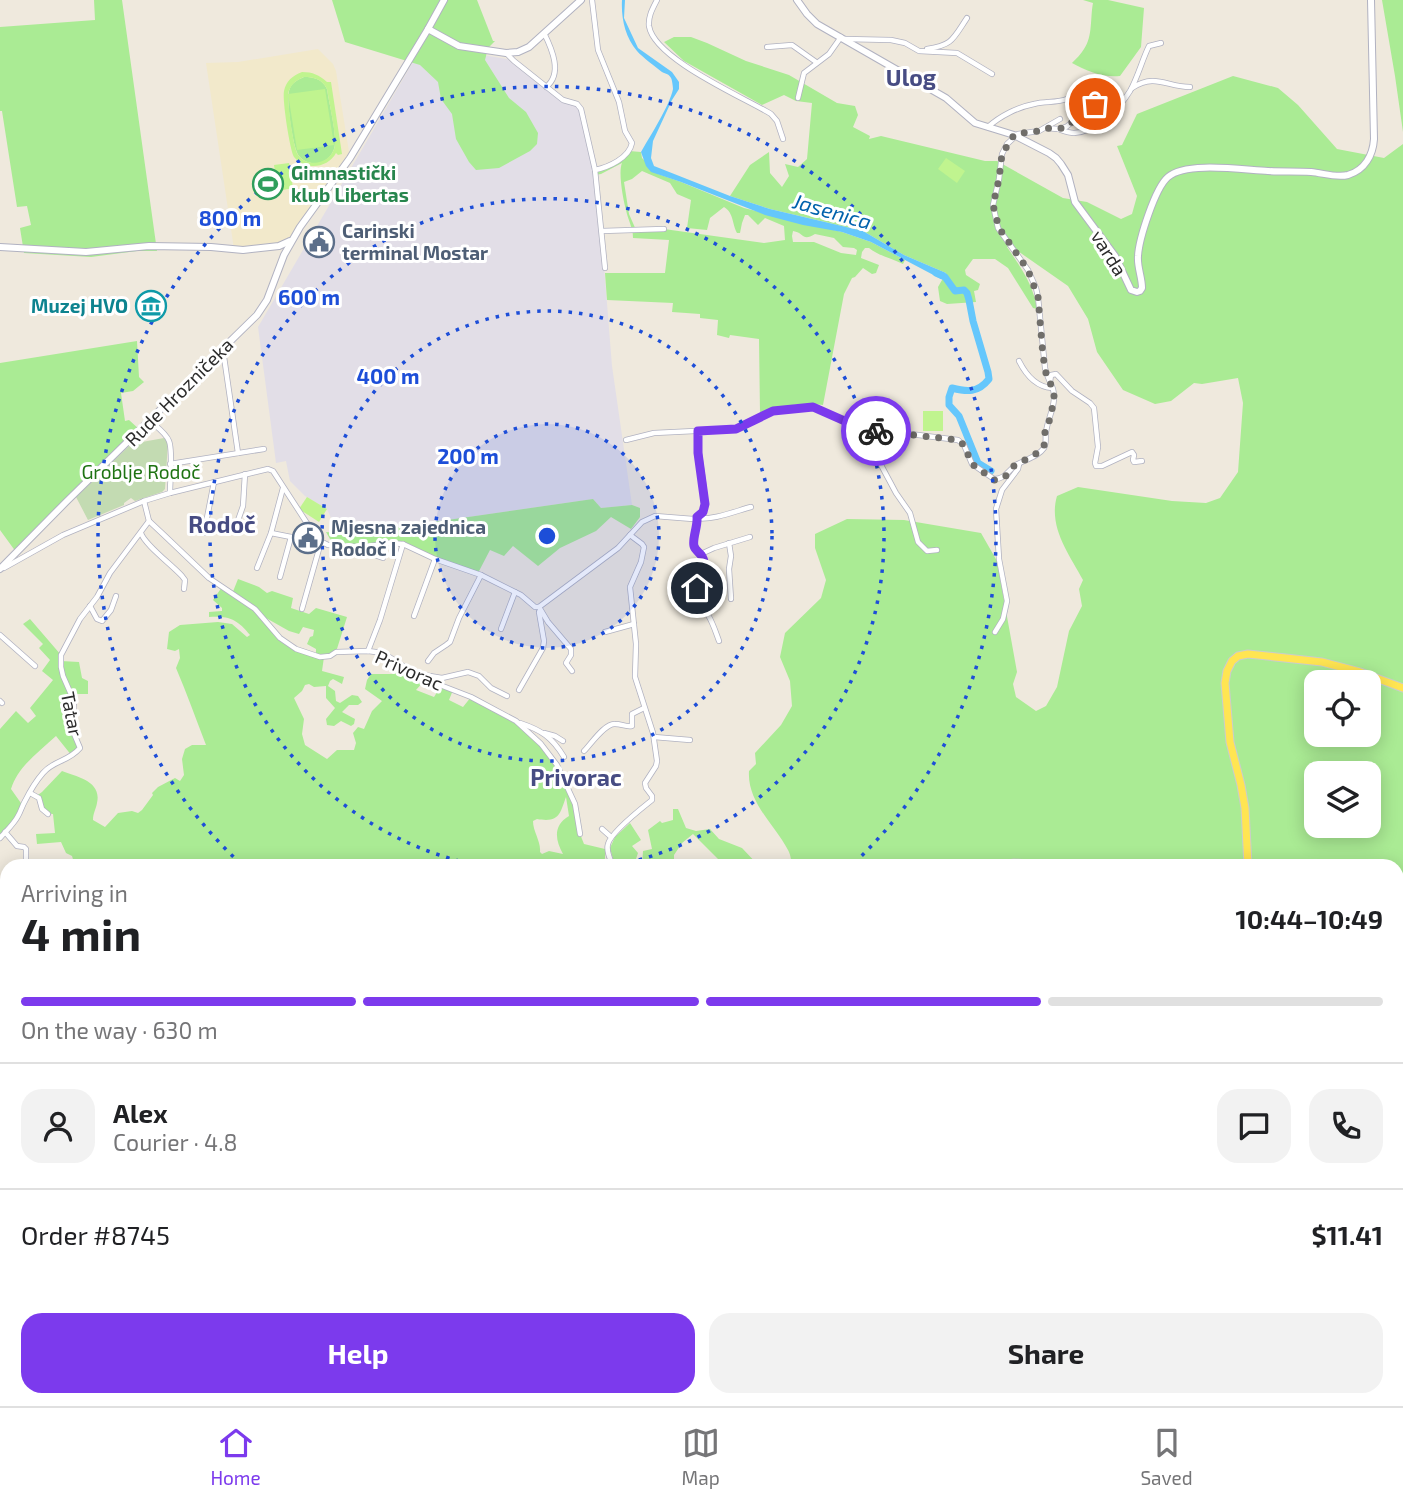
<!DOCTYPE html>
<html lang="en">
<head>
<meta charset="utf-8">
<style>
	:root { --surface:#fff; --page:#f2f2f2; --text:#202124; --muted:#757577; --line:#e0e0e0; --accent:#7c3aed }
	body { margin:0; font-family:"Exo 2",sans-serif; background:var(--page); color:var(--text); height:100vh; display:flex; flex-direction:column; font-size:26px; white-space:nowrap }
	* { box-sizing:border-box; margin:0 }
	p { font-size:23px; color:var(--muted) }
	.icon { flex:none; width:38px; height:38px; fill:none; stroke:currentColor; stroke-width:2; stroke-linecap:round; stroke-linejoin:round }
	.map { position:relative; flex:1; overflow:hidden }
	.drawer { position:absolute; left:0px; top:859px; width:1404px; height:548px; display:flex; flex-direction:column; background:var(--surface); border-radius:21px 21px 0 0; box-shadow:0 4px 18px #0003 }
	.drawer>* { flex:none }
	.fabs { position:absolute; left:1304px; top:670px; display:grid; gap:14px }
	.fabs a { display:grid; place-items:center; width:77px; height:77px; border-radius:14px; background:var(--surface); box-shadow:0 4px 18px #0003; font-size:35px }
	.pin { position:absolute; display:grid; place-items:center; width:60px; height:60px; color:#fff; margin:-30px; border:4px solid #fff; border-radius:50%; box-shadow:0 2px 7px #0007 }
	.courier { position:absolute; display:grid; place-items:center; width:70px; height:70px; margin:-35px; border:5px solid #7c3aed; border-radius:50%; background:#fff; color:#222; box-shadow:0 2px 9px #0007 }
	.head em { font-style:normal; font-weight:700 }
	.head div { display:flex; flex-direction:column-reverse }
	.head { display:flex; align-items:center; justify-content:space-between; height:119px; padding:0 21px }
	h1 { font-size:46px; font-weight:700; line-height:52px }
	.bar { display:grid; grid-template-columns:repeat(4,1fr); gap:10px 7px; align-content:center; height:84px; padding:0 21px }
	.bar i { height:9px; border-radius:5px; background:var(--line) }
	.bar .current { background:var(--accent) }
	.bar p { grid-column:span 4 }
	.line { display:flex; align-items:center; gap:18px; padding:0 21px; border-top:2px solid var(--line) }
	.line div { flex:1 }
	.round { display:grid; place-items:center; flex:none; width:74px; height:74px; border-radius:21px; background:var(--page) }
	.cta { display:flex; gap:14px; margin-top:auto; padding:14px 21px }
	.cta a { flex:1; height:80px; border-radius:21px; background:var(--accent); color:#fff; font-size:28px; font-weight:700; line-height:80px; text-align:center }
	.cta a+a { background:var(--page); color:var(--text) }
	.tab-bar { display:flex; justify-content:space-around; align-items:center; height:98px; border-top:2px solid var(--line); background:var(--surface); font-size:19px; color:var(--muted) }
	.tab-bar a { display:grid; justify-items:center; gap:4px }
	.tab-bar .current { color:var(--accent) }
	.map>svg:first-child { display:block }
	.industrial { fill:#e2dee7 }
	.education { fill:#f2e9cb }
	.green { fill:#aaeb94; fill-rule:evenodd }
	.cemetery { fill:#c3dbb2 }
	.pitch { fill:#c0f48f; fill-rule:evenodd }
	.water { fill:#65c7fc }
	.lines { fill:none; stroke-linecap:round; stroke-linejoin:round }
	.river { stroke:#65c7fc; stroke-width:7 }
	.street-casing { stroke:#b1b2c1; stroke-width:6 }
	.secondary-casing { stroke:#b1b2c1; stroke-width:8 }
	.primary-casing { stroke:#ccc; stroke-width:9 }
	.street { stroke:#fff; stroke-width:4.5 }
	.secondary { stroke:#fff; stroke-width:6 }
	.primary { stroke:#ffe552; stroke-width:7 }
	.done { stroke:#706e6a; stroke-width:7; stroke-dasharray:0 12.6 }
	.route { stroke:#7c3aed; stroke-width:9 }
	.ring { fill:none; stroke:#1d4ed8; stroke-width:3.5; stroke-dasharray:3.5 7 }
	.labels { text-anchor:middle; stroke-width:6; stroke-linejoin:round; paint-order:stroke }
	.leisure-label { font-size:19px; font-weight:bold; fill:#27864d; stroke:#fff; text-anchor:start }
	.service-label { font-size:19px; font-weight:bold; fill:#4e5e75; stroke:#fff; text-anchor:start }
	.street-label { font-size:19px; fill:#2c2c2c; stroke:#fff }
	.culture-label { font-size:19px; font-weight:bold; fill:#0d838f; stroke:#fff; text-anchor:end }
	.park-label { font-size:19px; fill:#1e7312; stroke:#fff }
	.water-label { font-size:21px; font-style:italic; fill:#0062ac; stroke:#fff }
	.quarter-label { font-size:23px; font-weight:bold; fill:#474c83; stroke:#fff }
	.centre { fill:#1d4ed8; stroke:#fff; stroke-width:3.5 }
	.ring-label { font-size:21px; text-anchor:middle; font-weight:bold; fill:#1d4ed8; stroke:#fff; stroke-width:6; stroke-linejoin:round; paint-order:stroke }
</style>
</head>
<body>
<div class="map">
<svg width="1403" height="1406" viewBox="0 0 1403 1406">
	<rect width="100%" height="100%" fill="#efe9dd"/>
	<!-- industrial -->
	<path class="industrial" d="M423,45L507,59L564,103L577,106L584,118L594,165L601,228L612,366L632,505L601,508L593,499L350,534H338L327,509L305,496L290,481L286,461L276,463L258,327Z"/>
	<!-- education -->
	<path class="education" d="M318,49L333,64L336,71L350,158L289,242L234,249L206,63L238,62Z"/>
	<!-- green -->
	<g class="green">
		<path d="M94,0H122L157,251H137L91,257L24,253L20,228L31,225L27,206L17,207L2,111H0V27L95,20Z"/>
		<path d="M332,0H477L493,41H495L488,48L485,60L509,98L526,112L538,133L537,144L530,151L499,168L476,170L469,162L456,139L452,114L441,99L438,82L420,65L345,42Z"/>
		<path d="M1083,0H1108L1144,8L1141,47L1120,76C1104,78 1086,71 1072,63C1076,59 1081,54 1084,49C1093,36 1090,18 1093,3Z"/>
		<path d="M1382,0H1403V132L1395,76Z"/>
		<path d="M674,37H691L707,43L746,61L789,75L837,103L855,106L858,115L853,127L870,136L869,139L881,136L985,161H997L1063,198L1087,202L1121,219L1132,214L1137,196L1117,146L1122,145L1137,114L1233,76L1278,88L1298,105L1337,149L1384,158L1403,144V1128L1396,1123V866H792C791,861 791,855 788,850C774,824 747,802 749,771L756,764L755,753L781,725L792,706L790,681L780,657L785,633L821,598L826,580L815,548V534L847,519L904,520L981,533L997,561L1017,672L1013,684L1016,697L1036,711L1046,706L1057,687L1069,631L1082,606L1079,589L1083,580C1069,554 1048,527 1057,496L1078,487L1172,501L1206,503L1220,498L1238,472L1243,403L1238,378L1202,384L1194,383L1171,401L1155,404L1123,390L1097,352L1088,319L1068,286L1012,247H1007C1020,266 1034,286 1037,309L1033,308L1008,268L995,259H973L965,270L966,275L980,284L978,290L974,291L976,302L947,304L940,301L938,287L946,273L904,255L863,231L770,209L730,196L750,165L769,152L770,173L782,187L789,176L785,164L798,167L807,159L812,103L796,101L784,95L762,105L684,61L664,42ZM1316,682H1368V735H1316ZM1316,774H1368V826H1316Z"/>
		<path d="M304,77C314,77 322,79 327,89C329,103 336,130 335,143C335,152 328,161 319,163C311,164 304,162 299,156C293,149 286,100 289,91C291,83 297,80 304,77Z"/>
		<path d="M629,151L641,152L642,158L658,174L681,182L744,208L842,232L871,242L905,260L903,264C891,258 879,256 869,248H865L862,252L861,258L879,265L876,273L872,274L863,268L855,277L852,278L844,294L823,405C801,402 781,406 760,413L759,339L730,335L729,338L717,335L718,320L700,318V314L672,312L673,303L607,300L605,273H665L669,240L633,238C633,228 628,220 626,210C623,199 618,172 622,163L601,174L595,175V170L603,168ZM642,171L670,183L677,194L691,200L687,228L707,230L710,218L724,207C734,213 732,224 737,233H740L742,223L745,215H748L758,225L765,218L784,226L785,240L764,243L664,229L636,230L629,214L624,182L632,179ZM793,231C805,233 802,242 815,234L834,238L843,247L854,248L857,250L856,255L841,253L814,242H793L792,236Z"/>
		<path d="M137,341L139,377L144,382L133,391L121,393L125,421L129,420L140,430L16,552L0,530V363Z"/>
		<path d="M593,499L601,508L632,505L640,508V517L631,529L611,517L596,531L560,548L538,566L513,546L504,556L490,550L478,573L434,557L406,544L334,546L326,532L350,534Z"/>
		<path d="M238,579L259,587L267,593L272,591L293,598L291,608L309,614L316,608L347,617L336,652L330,656L316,655V649L307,644L310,637L313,636L314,630L303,627L299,634L289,631L266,618L263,617C277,636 298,659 324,657L322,671L344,677L342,684L333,679L330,681L328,686L335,691L336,701L340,703L352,695L358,696L362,702L358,705H349L342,712L355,719L354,724L351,726L341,721L334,726L327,725L326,719L335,708L326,698V686L314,687L309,684L305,685L302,691L294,698L304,719L302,734L305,745L327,759L337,750H354L356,743L353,733L358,727L364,729L372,711L382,701L365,689L367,680L371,674H394L399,666L425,680L416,690L434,697L441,686L453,690L449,700L463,707L471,697C523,723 550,741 572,797C578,812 577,829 584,844L605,849V858L603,866H75L72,856L66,853L61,842L37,844L36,834L55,833L53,814C43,814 42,807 39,799L35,797L42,792L62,771C77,777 102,781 97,803C96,809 93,813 93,820L105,827L118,813L132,811L138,813L142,810L153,795L152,793L158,787L175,778L180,781L184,775L182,759L185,749L192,745H206C196,719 187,694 176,668L180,658L179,649L175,651L167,649L169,632L180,625L218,622L232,624L247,637L250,635C237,619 229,616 209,617V612L222,611V608L213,600L222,587L232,594ZM566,797L569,816C553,825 555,840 563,854L549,851L542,854L540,852C541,841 533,832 533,821L537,819C560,823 560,813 566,797Z"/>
		<path d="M30,619L61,655V661L79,662L82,678L88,681V694H72L74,701L71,722L79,745L72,756L56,736C39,752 18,766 11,789L23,806L20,814L0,838V729L16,711L28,723L36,716L30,708L53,680L42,671L50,660L39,648L43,644L23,624Z"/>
		<path d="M673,809H678L686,828L696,831L710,829L719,839L742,848L759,866H725L693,834L682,843L674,855V866H642L643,851L652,849L648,830L660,821L662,823L673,820Z"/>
		<path d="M630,823L641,840L632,846L638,853L635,862L641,866H615L610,848L615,837Z"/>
		<path d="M7,1076V1140L0,1135V1081Z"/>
		<path d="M0,1151L7,1154V1400H226L228,1406H0Z"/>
		<path d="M1397,1356L1399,1358H1403V1406H1384L1385,1400H1396Z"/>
		<path d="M265,1400H1067L1071,1406H247L251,1403C258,1405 261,1405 265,1400Z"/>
		<path d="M1115,1400H1352L1353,1406H1113Z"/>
	</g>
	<!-- cemetery -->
	<path class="cemetery" d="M164,438L168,442L165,489L162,492L135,501L131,498L124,503V505L88,520L76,497L131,444Z"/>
	<!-- pitch -->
	<g class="pitch">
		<path d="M302,72C313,72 319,75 327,82H331L342,154L338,155L336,153C328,168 306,171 294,157C290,151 282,99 284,91C286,81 292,76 302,72ZM304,77C314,77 322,79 327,89C329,102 336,132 335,144C334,162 309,170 298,155C293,147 288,105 288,94L297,150L334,145L325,89L288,94C290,85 296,80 304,77Z"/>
		<path d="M946,158L965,171L957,183L938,169Z"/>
		<path d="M289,163L293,188L278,191L274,165Z"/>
		<rect x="923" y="411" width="20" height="20"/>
		<path d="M307,497L327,509L319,522L299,509Z"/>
	</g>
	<!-- water -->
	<path class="water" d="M622,0H625L624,18L638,48L672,72L679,82V89L672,100L653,141L651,158L654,166L730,196L770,209L863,231L904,255L946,273L941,279L871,242L842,232L803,225L765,215L681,182L651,172L646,166L641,152C649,138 670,105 673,89C673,87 672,79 671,78C669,74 666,74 662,72C656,67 642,57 637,51C625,37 621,18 622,0Z"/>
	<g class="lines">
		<!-- river -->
		<path class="river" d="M936,273L945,277L955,291L964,290L967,293L969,300L973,321L988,372L989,379C978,393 967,392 952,388L949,397V405L959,416L978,463L991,471"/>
		<!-- street casing -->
		<g class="street-casing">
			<g id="street">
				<path d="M592,0L598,50L619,102L625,131L632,143C629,158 609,167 595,170"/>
				<path d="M657,0C653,8 648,16 649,26C654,59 743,97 771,114L777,121L783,139"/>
				<path d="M544,33C552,49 563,74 546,87"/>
				<path d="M845,39L891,40L905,43L919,51L957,53L992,74"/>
				<path d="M767,47L792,45L816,62"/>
				<path d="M927,49C953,45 953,39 967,18"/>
				<path d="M507,54L514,61L563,100L577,104L581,109L595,170L605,268"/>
				<path d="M1132,88C1156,73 1166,87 1190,87"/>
				<path d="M798,98L804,73L829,54L841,37"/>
				<path d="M988,127C1000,116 1018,107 1034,104C1045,101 1056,103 1067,99"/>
				<path d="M1045,128L1058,129L1066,127L1095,104L1111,103L1103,117"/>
				<path d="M1058,129C1064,131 1069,133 1074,133C1096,132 1119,109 1130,91C1138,77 1142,60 1149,46L1161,43"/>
				<path d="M602,231L664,229"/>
				<path d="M223,350L238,453"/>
				<path d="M1019,361C1026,375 1037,387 1052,388"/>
				<path d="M1050,382L1051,375L1056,374L1072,391L1090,403L1094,408L1098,447L1095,463L1096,466H1102L1132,452L1134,455L1133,460L1134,462L1142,461"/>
				<path d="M150,421C157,427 166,433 169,441C173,451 170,481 170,493"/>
				<path d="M851,425L873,450L896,493L910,513L918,542L927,551L937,550"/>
				<path d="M626,440L654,433L736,429L773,411L813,407L863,428L958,440L964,445L972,464L994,479C1006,479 1007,471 1016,465C1024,460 1038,457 1044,448C1047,443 1045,437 1046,432C1048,417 1057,404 1053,389C1050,381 1047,377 1045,368L1038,297L1036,288L1028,270L998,228L993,205L999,179L1002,154L1007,144L1018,134L1039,131L1060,119"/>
				<path d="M170,464L264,449"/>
				<path d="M144,501L149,521L165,536L209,578L255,609L280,638L296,649L320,657L330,656L336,652L368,651L383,653L422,678L471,697L516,721L541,744L557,765L575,804L580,834"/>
				<path d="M697,518C711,521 736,511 751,507"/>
				<path d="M697,520C697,534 689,543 701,554L714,548L750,537"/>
				<path d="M236,526L243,506L245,474"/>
				<path d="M141,533C144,544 172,565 182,576L185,580L184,589"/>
				<path d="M204,533L214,482"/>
				<path d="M271,533L291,537H300L303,533L306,523"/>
				<path d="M729,543L731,556L729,569L731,599"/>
				<path d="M363,547L369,553L383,558"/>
				<path d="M701,554C709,569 696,581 698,596C700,608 703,607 708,615C713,623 716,633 719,641"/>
				<path d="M4,568L63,535L144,501L170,493L268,469L273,471L314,534L322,542L328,545L363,547L390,543L403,544L435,559L481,575L521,595L535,607H539L548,622L571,649V655L566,663L572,671"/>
				<path d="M257,568L271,533L283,488"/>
				<path d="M280,577L291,537"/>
				<path d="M90,606L97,619L102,621L111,610L116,596"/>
				<path d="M539,607L618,548L642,522L655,516L693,519L703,512C709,495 696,453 698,431"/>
				<path d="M302,609L321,542"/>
				<path d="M414,616L435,559"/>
				<path d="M501,629L515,592"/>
				<path d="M605,632L634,624"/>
				<path d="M995,632L1003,619L1007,601L999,559L996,509L1002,490L1018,469L1019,464"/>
				<path d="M0,635L35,666"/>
				<path d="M368,651L380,620L403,544"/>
				<path d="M428,661L434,653L446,645L450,642L459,618L481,575"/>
				<path d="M418,674L442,678L468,672L479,676L491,688L507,696"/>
				<path d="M519,690L543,648L544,641L539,612"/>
				<path d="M0,701L2,703"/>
				<path d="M520,723C541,730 552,737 564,757"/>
				<path d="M544,733L555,736L563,741"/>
				<path d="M654,737L690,740"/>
				<path d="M584,751C591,744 605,723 615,724C622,724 625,727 632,726V714L644,708"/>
				<path d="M30,793L39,798L42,809L48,814"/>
				<path d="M602,829L611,837"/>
				<path d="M5,832L17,846L24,847L26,849V866"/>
				<path d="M0,838C6,831 14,824 18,816C21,811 22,806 25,801C30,791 36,781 43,773C54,760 68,762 80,748L72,729L74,701L63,676L61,667V655L80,619L97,597L110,573L149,521"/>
				<path d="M613,866C610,859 606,851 608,844C611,832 642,808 652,800V796L646,788L645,783L656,766L657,761L653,733L635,677L636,644L630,587L641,562L644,547L642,544L630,535"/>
				<path d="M0,897L6,892"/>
				<path d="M0,958L7,955"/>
				<path d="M0,1029L7,1024"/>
				<path d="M559,1400L563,1406"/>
				<path d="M575,1400L583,1404L593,1406"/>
				<path d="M686,1400L688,1406"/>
				<path d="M793,1400L798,1406"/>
				<path d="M827,1400L828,1406"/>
				<path d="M990,1400L997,1406"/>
			</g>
		</g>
		<!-- secondary casing -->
		<g class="secondary-casing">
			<g id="secondary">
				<path d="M797,0L807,14L817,24L946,98L975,123L1014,135L1049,153L1056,158L1061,164L1068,175L1075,202L1115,256L1131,290L1137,292L1140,291L1142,288C1142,277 1137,267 1138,256C1139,239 1155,188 1168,177C1186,161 1244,170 1268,171C1282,172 1296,171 1311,172C1323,173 1336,178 1348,175C1365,170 1373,155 1374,139L1371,0"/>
				<path d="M428,29L459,46L506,53L518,52L529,47L581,0"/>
				<path d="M0,247L86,252L149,246L211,247L243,250L279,246L290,241"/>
				<path d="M0,569L66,502L257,315L267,300L284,255L300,227L350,158L428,29L444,0"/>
			</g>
		</g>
		<!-- primary casing -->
		<g class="primary-casing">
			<g id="primary">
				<path d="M998,866L1014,863L1061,866"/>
				<path d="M1248,866L1245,808L1241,785L1230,742L1225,683L1227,671L1232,661L1238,656L1248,654L1322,662L1360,672L1403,688"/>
				<path d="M876,1400L877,1406"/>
			</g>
		</g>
		<!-- street -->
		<use href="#street" class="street"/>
		<!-- secondary -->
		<use href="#secondary" class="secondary"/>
		<!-- primary -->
		<use href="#primary" class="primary"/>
	</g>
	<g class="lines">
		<!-- done -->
		<path class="done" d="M876,431L958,440L964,445L972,464L994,480L1004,478L1014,466L1039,452L1044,447L1045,432L1051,416L1054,396L1052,386L1047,379L1043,356L1038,297L1028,270L999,228L993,205L999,179L1002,154L1014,135L1021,133L1035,132L1044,128L1058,129L1066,127L1095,104"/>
		<!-- route -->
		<path class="route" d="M697,588C700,577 709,566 701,555C699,552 695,550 694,546C692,539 698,526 697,517L703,512L705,504L698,453V431L736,429L773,411L813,407L856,426L876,431"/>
	</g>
	<!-- distance rings -->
	<circle cx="547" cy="536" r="112" fill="#1d4ed8" fill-opacity=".12"/>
	<g class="ring">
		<circle cx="547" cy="536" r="112"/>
		<circle cx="547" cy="536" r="225"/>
		<path d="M480 866A337 337 0 1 1 614 866"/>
		<path d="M241 864A449 449 0 1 1 853 864"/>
	</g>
	<!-- icons -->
	<defs>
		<g id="stadium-ring" transform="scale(1.575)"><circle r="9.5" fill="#fff" stroke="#2e9e5b" stroke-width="1.5"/><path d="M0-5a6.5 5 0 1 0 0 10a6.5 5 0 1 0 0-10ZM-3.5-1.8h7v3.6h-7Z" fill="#2e9e5b"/></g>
		<g id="civic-ring" transform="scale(1.575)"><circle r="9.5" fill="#fff" stroke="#5c6f8a" stroke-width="1.5"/><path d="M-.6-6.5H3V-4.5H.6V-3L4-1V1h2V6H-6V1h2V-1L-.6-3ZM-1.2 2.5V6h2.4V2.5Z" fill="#5c6f8a"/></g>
		<g id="museum-ring" transform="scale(1.575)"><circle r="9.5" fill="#fff" stroke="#0f9aa8" stroke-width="1.5"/><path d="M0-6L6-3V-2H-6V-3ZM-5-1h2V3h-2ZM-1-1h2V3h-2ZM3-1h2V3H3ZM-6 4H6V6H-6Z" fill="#0f9aa8"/></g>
	</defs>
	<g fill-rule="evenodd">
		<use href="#stadium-ring" x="268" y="184"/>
		<use href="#civic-ring" x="319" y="242"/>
		<use href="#museum-ring" x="151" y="306"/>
		<use href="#civic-ring" x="308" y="538"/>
	</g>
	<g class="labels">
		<!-- leisure labels -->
		<g class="leisure-label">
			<text x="291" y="180">Gimnastički<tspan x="291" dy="22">klub Libertas</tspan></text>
		</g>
		<!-- service labels -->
		<g class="service-label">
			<text x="342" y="238">Carinski<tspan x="342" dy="22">terminal Mostar</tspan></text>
			<text x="331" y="534">Mjesna zajednica<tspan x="331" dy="22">Rodoč I</tspan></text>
		</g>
		<!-- street labels -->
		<g class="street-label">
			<text transform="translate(1109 253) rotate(58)" y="7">varda</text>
			<text transform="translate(179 392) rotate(-45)" y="7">Rude Hrozničeka</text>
			<text transform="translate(409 670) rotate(24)" y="7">Privorac</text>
			<text transform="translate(72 714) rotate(79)" y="7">Tatar</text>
		</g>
		<!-- culture labels -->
		<g class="culture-label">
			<text x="128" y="313">Muzej HVO</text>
		</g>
		<!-- park labels -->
		<g class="park-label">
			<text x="141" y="479">Groblje Rodoč</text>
		</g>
		<!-- water labels -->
		<g class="water-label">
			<text transform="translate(832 212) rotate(16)" y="7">Jasenica</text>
		</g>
		<!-- quarter labels -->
		<g class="quarter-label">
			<text x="911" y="86">Ulog</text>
			<text x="222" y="533">Rodoč</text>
			<text x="576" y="786">Privorac</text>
		</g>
	</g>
	<circle cx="547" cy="536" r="10" class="centre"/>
	<g class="ring-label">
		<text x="230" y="226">800 m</text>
		<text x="309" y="305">600 m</text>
		<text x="388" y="384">400 m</text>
		<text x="468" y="464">200 m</text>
	</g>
</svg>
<div class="fabs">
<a><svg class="icon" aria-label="locate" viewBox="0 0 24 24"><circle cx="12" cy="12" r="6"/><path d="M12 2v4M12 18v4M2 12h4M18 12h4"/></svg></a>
<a><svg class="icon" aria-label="layers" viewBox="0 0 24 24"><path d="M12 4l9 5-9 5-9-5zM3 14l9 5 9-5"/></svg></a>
</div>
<div class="pin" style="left:1095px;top:104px;background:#ea580c"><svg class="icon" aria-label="bag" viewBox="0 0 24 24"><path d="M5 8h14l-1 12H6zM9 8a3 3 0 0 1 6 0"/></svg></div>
<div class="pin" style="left:697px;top:588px;background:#1f2937"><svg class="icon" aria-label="home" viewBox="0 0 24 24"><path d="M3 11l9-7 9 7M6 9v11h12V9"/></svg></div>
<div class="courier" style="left:876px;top:431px"><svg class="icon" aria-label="bike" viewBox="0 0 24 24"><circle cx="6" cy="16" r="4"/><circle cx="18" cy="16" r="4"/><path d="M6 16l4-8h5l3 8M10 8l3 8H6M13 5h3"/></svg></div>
<section class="drawer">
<div class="head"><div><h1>4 min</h1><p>Arriving in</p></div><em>10:44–10:49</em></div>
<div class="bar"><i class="current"></i><i class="current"></i><i class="current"></i><i></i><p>On the way · 630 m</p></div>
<div class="line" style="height:126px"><a class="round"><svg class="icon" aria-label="person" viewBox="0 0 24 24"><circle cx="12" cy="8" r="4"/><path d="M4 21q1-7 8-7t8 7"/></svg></a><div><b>Alex</b><p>Courier · 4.8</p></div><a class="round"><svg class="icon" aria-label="chat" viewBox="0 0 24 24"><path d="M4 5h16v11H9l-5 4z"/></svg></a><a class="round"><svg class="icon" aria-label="phone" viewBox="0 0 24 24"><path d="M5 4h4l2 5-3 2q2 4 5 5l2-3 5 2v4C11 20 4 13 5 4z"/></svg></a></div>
<div class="line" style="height:91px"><div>Order #8745</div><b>$11.41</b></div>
<div class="cta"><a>Help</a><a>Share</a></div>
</section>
</div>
<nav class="tab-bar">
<a class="current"><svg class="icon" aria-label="home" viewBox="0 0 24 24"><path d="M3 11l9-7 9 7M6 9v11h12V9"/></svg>Home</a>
<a><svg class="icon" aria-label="map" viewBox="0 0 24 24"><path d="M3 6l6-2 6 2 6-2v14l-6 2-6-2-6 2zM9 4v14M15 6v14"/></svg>Map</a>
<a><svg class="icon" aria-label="saved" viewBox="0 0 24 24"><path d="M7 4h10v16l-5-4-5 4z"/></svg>Saved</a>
</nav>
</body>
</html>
